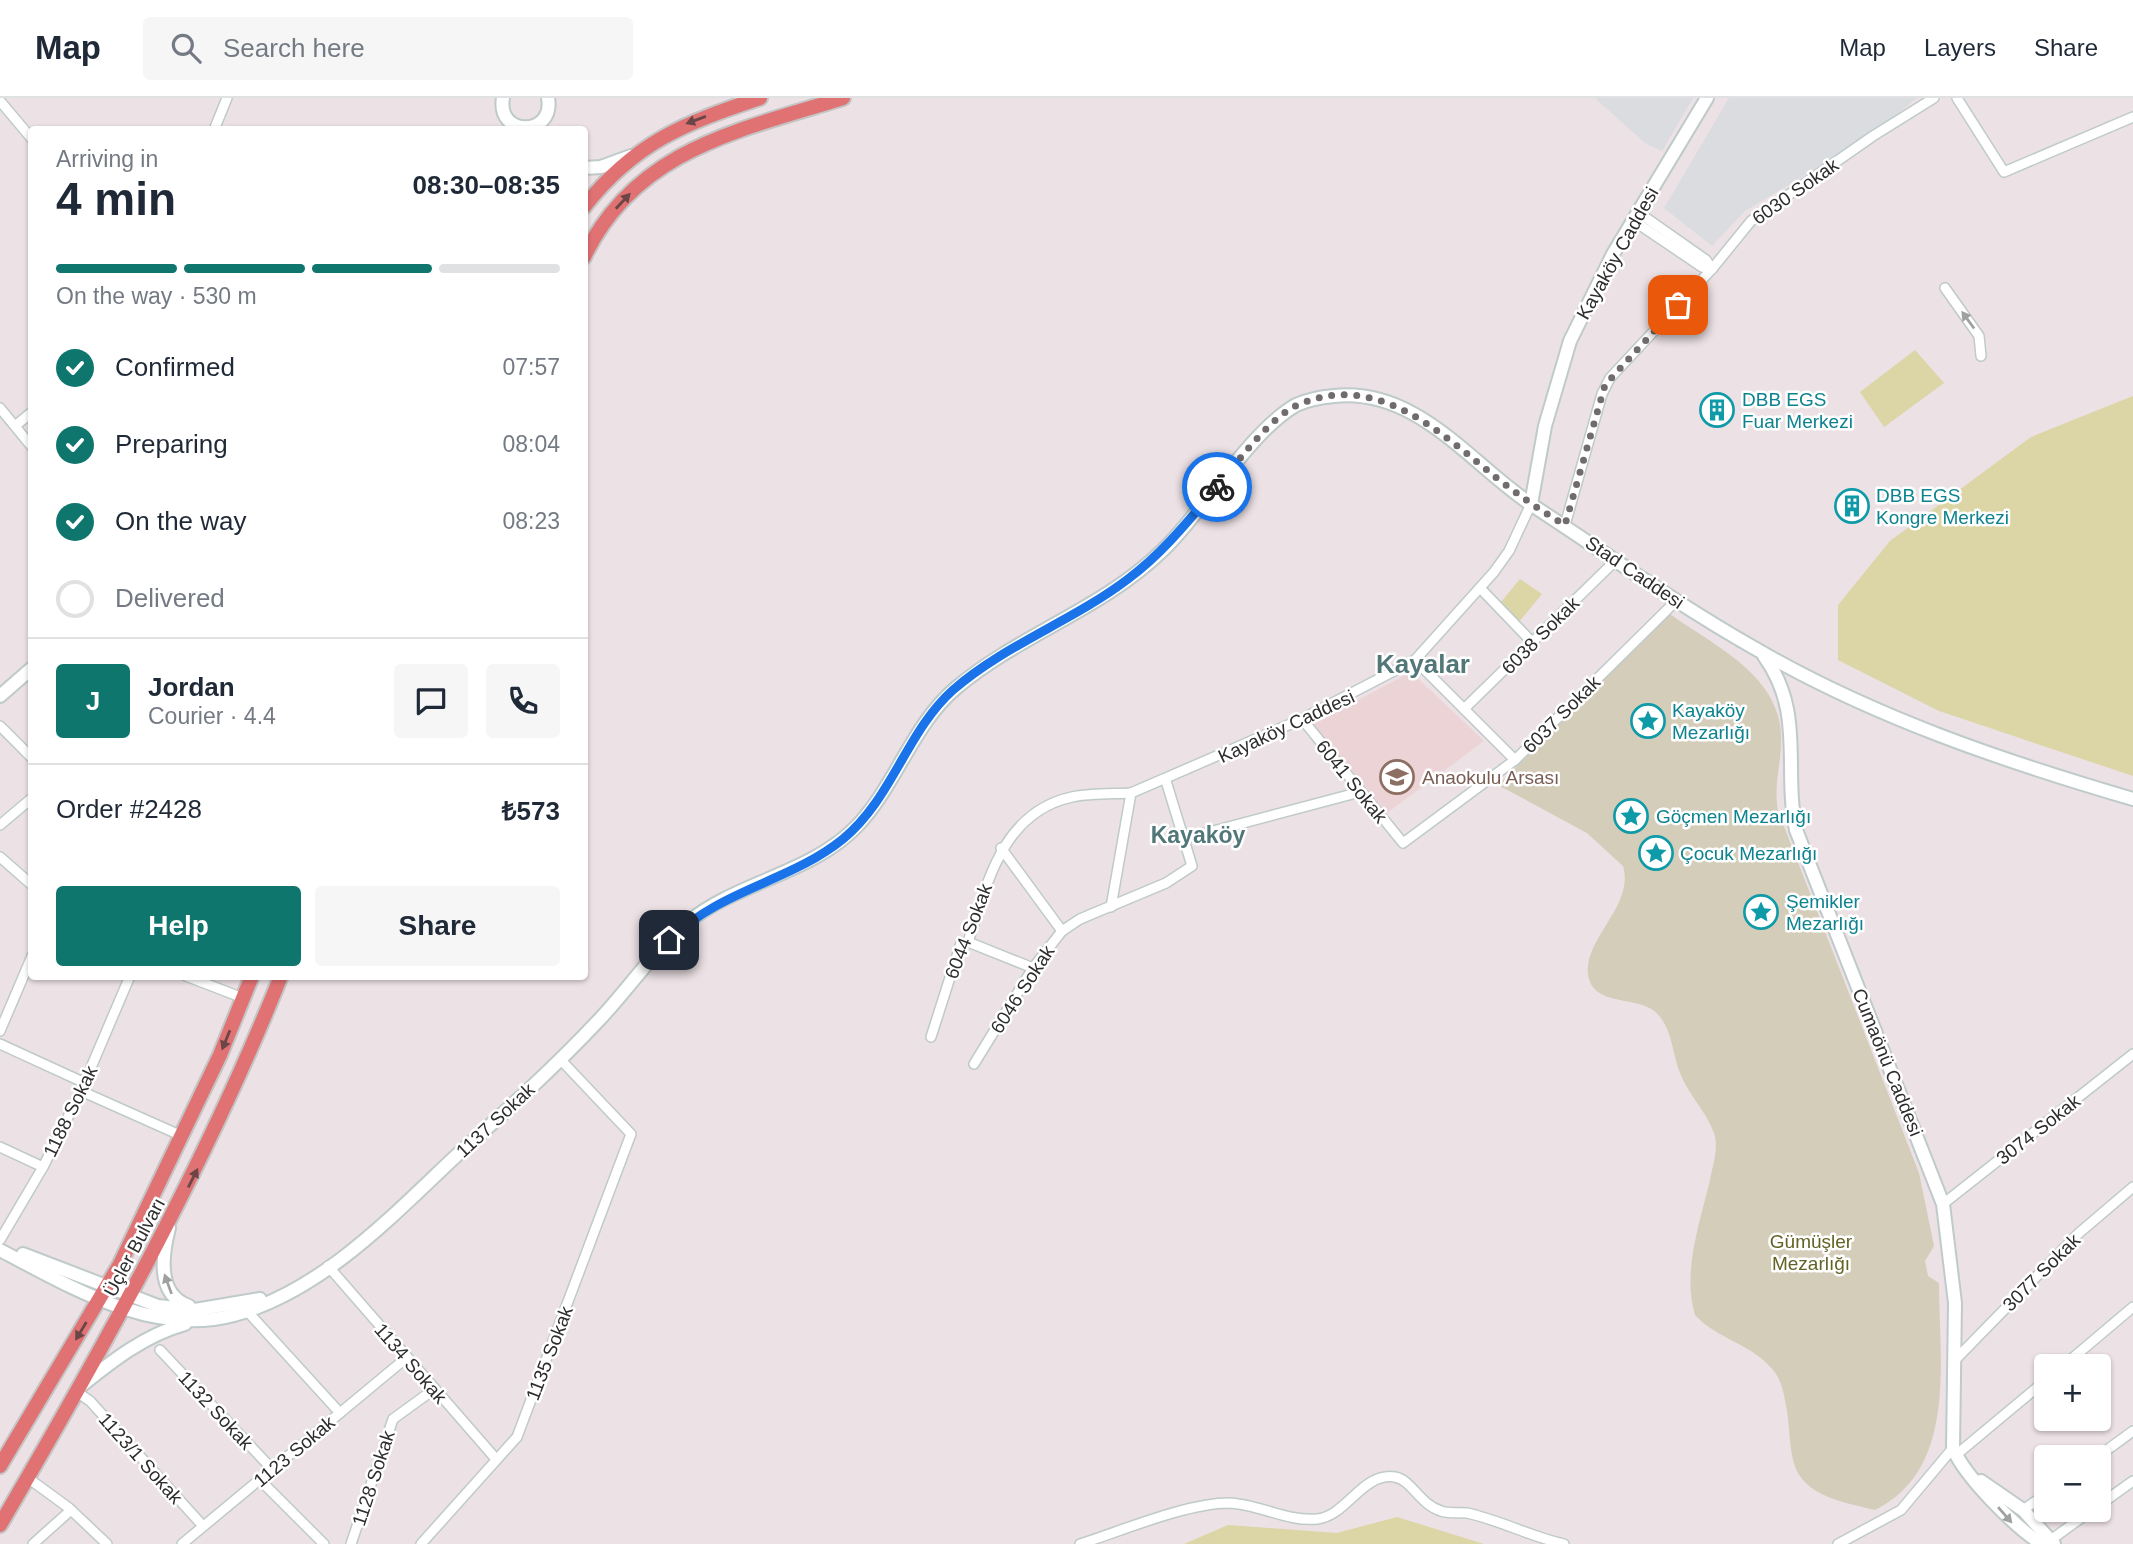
<!DOCTYPE html>
<html lang="en">
<head>
<meta charset="utf-8">
<style>
	:root { --surface:#fff; --page:#f6f6f7; --text:#1f2937; --muted:#747a83; --line:#e0e1e3; --accent:#0f766e }
	body { margin:0; font-family:Arial,sans-serif; background:var(--page); color:var(--text); height:100vh; display:flex; flex-direction:column; font-size:26px; white-space:nowrap }
	* { box-sizing:border-box; margin:0 }
	p { font-size:23px; color:var(--muted) }
	.icon { flex:none; width:38px; height:38px; fill:none; stroke:currentColor; stroke-width:2; stroke-linecap:round; stroke-linejoin:round }
	.map { position:relative; flex:1; overflow:hidden }
	.details { position:absolute; left:28px; top:28px; width:560px; height:854px; display:flex; flex-direction:column; background:var(--surface); border-radius:7px; box-shadow:0 2px 5px #0004 }
	.details>* { flex:none }
	.tools { position:absolute; left:2034px; top:1256px; display:grid; gap:14px }
	.tools a { display:grid; place-items:center; width:77px; height:77px; border-radius:7px; background:var(--surface); box-shadow:0 2px 5px #0004; font-size:35px }
	.pin { position:absolute; display:grid; place-items:center; width:60px; height:60px; color:#fff; margin:-30px; border-radius:14px; box-shadow:0 4px 10px #0006 }
	.courier { position:absolute; display:grid; place-items:center; width:70px; height:70px; margin:-35px; border:5px solid #1a73e8; border-radius:50%; background:#fff; color:#222; box-shadow:0 2px 9px #0007 }
	.overview em { font-style:normal; font-weight:800 }
	.overview div { display:flex; flex-direction:column-reverse }
	.overview { display:flex; align-items:center; justify-content:space-between; height:119px; padding:0 28px }
	h1 { font-size:46px; font-weight:800; line-height:52px }
	.bar { display:grid; grid-template-columns:repeat(4,1fr); gap:10px 7px; align-content:center; height:84px; padding:0 28px }
	.bar i { height:9px; border-radius:5px; background:var(--line) }
	.bar .on { background:var(--accent) }
	.bar p { grid-column:span 4 }
	.line { display:flex; align-items:center; gap:18px; padding:0 28px; border-top:2px solid var(--line) }
	.line div { flex:1 }
	.round { display:grid; place-items:center; flex:none; width:74px; height:74px; border-radius:7px; background:var(--page) }
	ol { padding:0 28px; list-style:none }
	li { display:flex; align-items:center; gap:21px; height:77px }
	li p { margin-inline-start:auto }
	li .icon { padding:7px; border-radius:50%; background:var(--accent); color:#fff; stroke-width:4 }
	li:last-child { color:var(--muted) }
	li i { width:38px; height:38px; border:4px solid var(--line); border-radius:50% }
	.primary-button { display:flex; gap:14px; margin-top:auto; padding:14px 28px }
	.primary-button a { flex:1; height:80px; border-radius:7px; background:var(--accent); color:#fff; font-size:28px; font-weight:800; line-height:80px; text-align:center }
	.primary-button a+a { background:var(--page); color:var(--text) }
	header { display:flex; align-items:center; gap:42px; box-sizing:border-box; height:98px; padding:0 35px; background:var(--surface); border-bottom:2px solid var(--line) }
	header strong { font-size:33px }
	nav { display:flex; gap:38px; margin-inline-start:auto; font-size:24px }
	.search { width:490px; height:63px; background:var(--page); display:flex; align-items:center; gap:18px; box-sizing:border-box; padding:0 24px; border-radius:7px; color:var(--muted); font-size:26px }
	.map>svg:first-child { display:block }
	.industrial { fill:#dadcdf }
	.education { fill:#ecd3d6 }
	.green { fill:#dcd5a5 }
	.cemetery { fill:#d4cdba }
	.lines { fill:none; stroke-linecap:round; stroke-linejoin:round }
	.street-casing { stroke:#bfcaca; stroke-width:12 }
	.secondary-casing { stroke:#bfcaca; stroke-width:16 }
	.primary-casing { stroke:#c4c4c4; stroke-width:18 }
	.street { stroke:#fff; stroke-width:9 }
	.secondary { stroke:#fff; stroke-width:12 }
	.primary { stroke:#e17274; stroke-width:14 }
	.oneway { fill:#6c4546 }
	.oneway2 { fill:#a0a0a0 }
	.done { stroke:#706c6d; stroke-width:7; stroke-dasharray:0 12.6 }
	.route { stroke:#1a73e8; stroke-width:9 }
	.labels { text-anchor:middle; stroke-width:5; stroke-linejoin:round; paint-order:stroke }
	.street-label { font-size:19px; fill:#2d2d2d; stroke:#fff }
	.culture-label { font-size:19px; fill:#0d838f; stroke:#fff; text-anchor:start }
	.education-label { font-size:19px; fill:#785e54; stroke:#fff; text-anchor:start }
	.park-label { font-size:19px; fill:#626324; stroke:#fff }
	.quarter-label { font-size:23px; font-weight:bold; fill:#527779; stroke:#fff }
	.district-label { font-size:26px; font-weight:bold; fill:#527779; stroke:#fff }
</style>
</head>
<body>
<header>
<strong>Map</strong>
<div class="search"><svg class="icon" aria-label="search" viewBox="0 0 24 24"><circle cx="10" cy="10" r="6"/><path d="M15 15l6 6"/></svg>Search here</div>
<nav><a>Map</a><a>Layers</a><a>Share</a></nav>
</header>
<div class="map">
<svg width="2133" height="1446" viewBox="0 0 2133 1446">
	<rect width="100%" height="100%" fill="#ece1e4"/>
	<!-- industrial -->
	<g class="industrial">
		<path d="M1595,0H1693L1662,53L1645,45Z"/>
		<path d="M1729,0H1917L1865,41L1745,113L1712,148L1664,110Z"/>
	</g>
	<!-- education -->
	<path class="education" d="M1411,574L1484,643L1387,715L1313,626Z"/>
	<!-- green -->
	<g class="green">
		<path d="M1915,252L1944,285L1884,329L1860,294Z"/>
		<path d="M2133,298V678L1939,613L1838,562V507L1890,443L2031,339Z"/>
		<path d="M1520,481L1542,496L1519,524L1501,504Z"/>
		<path d="M1397,1419L1484,1446H1184L1228,1427L1337,1435Z"/>
	</g>
	<!-- cemetery -->
	<path class="cemetery" d="M1670,516C1713,547 1780,577 1781,638C1782,665 1773,685 1778,713L1919,1075L1934,1148L1925,1163L1928,1178L1939,1185C1939,1262 1958,1371 1875,1412C1848,1405 1809,1400 1796,1371C1789,1354 1790,1331 1787,1313C1784,1298 1783,1284 1773,1272C1752,1246 1717,1241 1695,1217C1682,1174 1700,1124 1710,1082C1713,1066 1719,1050 1714,1035C1706,1013 1688,996 1680,975C1672,955 1672,926 1653,912C1633,898 1592,908 1588,876C1584,840 1635,807 1623,768L1587,735L1498,687Z"/>
	<g class="lines">
		<!-- street casing -->
		<g class="street-casing">
			<g id="street">
				<path d="M1957,0L2004,74L2133,19"/>
				<path d="M0,3L32,41"/>
				<path d="M214,32L227,0"/>
				<path d="M1639,115L1706,162L1712,171"/>
				<path d="M1634,123L1702,169L1712,171"/>
				<path d="M1945,190L1979,238L1981,258"/>
				<path d="M0,310L32,349"/>
				<path d="M15,328L32,314"/>
				<path d="M1565,427L1602,296L1610,280L1712,171L1751,123L1873,38L1934,0"/>
				<path d="M1480,490L1532,544"/>
				<path d="M1415,562L1515,662"/>
				<path d="M1464,611L1616,462"/>
				<path d="M1302,621L1403,745L1515,662L1677,502"/>
				<path d="M0,628L32,660"/>
				<path d="M0,727L32,700"/>
				<path d="M1183,741L1360,694"/>
				<path d="M1001,750L1062,833"/>
				<path d="M0,759L32,787"/>
				<path d="M1111,809L1131,695L1302,621L1415,562L1494,474L1509,453L1531,406"/>
				<path d="M968,844L1033,870"/>
				<path d="M186,878L243,900"/>
				<path d="M0,933L32,858"/>
				<path d="M931,939L961,845L968,844C987,786 1002,714 1072,699C1091,695 1112,696 1131,695"/>
				<path d="M0,946L85,985"/>
				<path d="M974,966L1033,870L1062,833L1080,821L1166,785L1192,768L1166,683"/>
				<path d="M81,993L182,1038"/>
				<path d="M0,1049L43,1069"/>
				<path d="M1943,1106L2133,956"/>
				<path d="M0,1142L43,1069L81,993L130,878"/>
				<path d="M328,1168L496,1361"/>
				<path d="M247,1213L340,1315"/>
				<path d="M160,1252L272,1371"/>
				<path d="M1954,1263L2079,1135L2133,1089"/>
				<path d="M2062,1269L2133,1209"/>
				<path d="M77,1294L90,1303L203,1428"/>
				<path d="M1956,1357L2046,1282"/>
				<path d="M2096,1360L2133,1333"/>
				<path d="M28,1380L69,1410L107,1446"/>
				<path d="M260,1382L324,1446"/>
				<path d="M2098,1408L2133,1383"/>
				<path d="M2023,1412L2046,1396"/>
				<path d="M2048,1444L2092,1412"/>
				<path d="M33,1446L71,1412"/>
				<path d="M182,1446L405,1261"/>
				<path d="M351,1446L393,1321L433,1292"/>
				<path d="M421,1446L517,1339L631,1036L560,961"/>
				<path d="M1080,1446C1121,1433 1187,1405 1229,1405C1259,1406 1287,1424 1317,1421C1347,1418 1362,1374 1395,1379C1412,1382 1419,1406 1441,1413C1449,1416 1458,1414 1467,1415C1500,1422 1531,1439 1564,1446"/>
				<path d="M1838,1446L1901,1412L1953,1350"/>
			</g>
		</g>
		<!-- secondary casing -->
		<g class="secondary-casing">
			<g id="secondary">
				<path d="M503,0C496,39 555,39 548,0"/>
				<path d="M584,70L601,69L631,58"/>
				<path d="M1531,406L1545,328L1570,243L1613,156L1707,0"/>
				<path d="M1764,558C1805,614 1783,670 1796,732L1943,1106L1955,1205L1953,1350C1964,1378 2016,1430 2042,1446"/>
				<path d="M0,598L32,570"/>
				<path d="M169,1130C162,1157 156,1197 189,1208"/>
				<path d="M0,1152C71,1189 152,1239 234,1217C322,1193 392,1118 456,1058C505,1014 554,970 599,922C629,890 653,854 687,825C738,783 811,776 857,728C896,687 913,626 956,590C1020,536 1103,511 1163,452C1204,413 1249,334 1296,307C1307,302 1322,299 1334,298C1418,289 1472,368 1535,409C1608,457 1680,508 1756,551C1873,619 2003,663 2133,701"/>
				<path d="M23,1156L158,1208L195,1212L260,1201"/>
				<path d="M81,1288C112,1263 145,1237 185,1226"/>
				<path d="M1981,1383L2023,1412L2054,1446"/>
			</g>
		</g>
		<!-- primary casing -->
		<g class="primary-casing">
			<g id="primary">
				<path d="M584,109C635,44 685,25 760,0"/>
				<path d="M584,159C635,51 741,32 843,0"/>
				<path d="M0,1368L120,1166L220,957L252,878"/>
				<path d="M0,1427C104,1249 204,1070 281,878"/>
			</g>
		</g>
		<!-- street -->
		<use href="#street" class="street"/>
		<!-- secondary -->
		<use href="#secondary" class="secondary"/>
		<!-- primary -->
		<use href="#primary" class="primary"/>
	</g>
	<!-- one-way arrows -->
	<defs><path id="oneway-solid" d="M-6-.8H1V-3.2L6.5 0L1 3.2V.8H-6Z" transform="scale(1.75)"/></defs>
	<g class="oneway">
		<use href="#oneway-solid" transform="translate(696 22) rotate(160)"/>
		<use href="#oneway-solid" transform="translate(623 103) rotate(-47)"/>
		<use href="#oneway-solid" transform="translate(226 942) rotate(112)"/>
		<use href="#oneway-solid" transform="translate(193 1080) rotate(-63)"/>
		<use href="#oneway-solid" transform="translate(81 1233) rotate(121)"/>
	</g>
	<g class="oneway2">
		<use href="#oneway-solid" transform="translate(1968 222) rotate(-126)"/>
		<use href="#oneway-solid" transform="translate(168 1186) rotate(-110)"/>
		<use href="#oneway-solid" transform="translate(2005 1417) rotate(49)"/>
	</g>
	<g class="lines">
		<!-- done -->
		<path class="done" d="M1217,389C1237,365 1270,318 1300,306C1378,273 1442,336 1498,381C1520,398 1541,413 1565,427L1605,287L1678,207"/>
		<!-- route -->
		<path class="route" d="M669,842C723,790 790,784 843,741C892,701 907,633 953,592C1006,546 1073,523 1128,481C1163,455 1189,422 1217,389"/>
	</g>
	<!-- icons -->
	<defs>
		<g id="building-ring" transform="scale(1.75)"><circle r="9.5" fill="#fff" stroke="#0f9aa8" stroke-width="1.5"/><path d="M-4-6H4V6H1V3H-1V6H-4ZM-2.5-4.3h1.7v1.8h-1.7ZM.8-4.3h1.7v1.8H.8ZM-2.5-1h1.7V.8h-1.7ZM.8-1h1.7V.8H.8Z" fill="#0f9aa8"/></g>
		<g id="sight-ring" transform="scale(1.75)"><circle r="9.5" fill="#fff" stroke="#0f9aa8" stroke-width="1.5"/><path d="M0-6L1.8-2.2L6-1.7L2.9 1.2L3.7 5.4L0 3.3L-3.7 5.4L-2.9 1.2L-6-1.7L-1.8-2.2Z" fill="#0f9aa8"/></g>
		<g id="school-ring" transform="scale(1.75)"><circle r="9.5" fill="#fff" stroke="#8d6e63" stroke-width="1.5"/><path d="M0-5L7-2L0 1L-7-2ZM-4 1L0 2.5L4 1V4Q0 6-4 4Z" fill="#8d6e63"/></g>
	</defs>
	<g fill-rule="evenodd">
		<use href="#building-ring" x="1717" y="312"/>
		<use href="#building-ring" x="1852" y="408"/>
		<use href="#sight-ring" x="1648" y="623"/>
		<use href="#school-ring" x="1397" y="679"/>
		<use href="#sight-ring" x="1631" y="718"/>
		<use href="#sight-ring" x="1656" y="755"/>
		<use href="#sight-ring" x="1761" y="814"/>
	</g>
	<g class="labels">
		<!-- street labels -->
		<g class="street-label">
			<text transform="translate(1795 93) rotate(-35)" y="7">6030 Sokak</text>
			<text transform="translate(1617 155) rotate(-61)" y="7">Kayaköy Caddesi</text>
			<text transform="translate(1635 474) rotate(34)" y="7">Stad Caddesi</text>
			<text transform="translate(1540 537) rotate(-45)" y="7">6038 Sokak</text>
			<text transform="translate(1561 616) rotate(-45)" y="7">6037 Sokak</text>
			<text transform="translate(1286 628) rotate(-25)" y="7">Kayaköy Caddesi</text>
			<text transform="translate(1352 683) rotate(51)" y="7">6041 Sokak</text>
			<text transform="translate(968 833) rotate(-69)" y="7">6044 Sokak</text>
			<text transform="translate(1022 891) rotate(-57)" y="7">6046 Sokak</text>
			<text transform="translate(1888 964) rotate(68)" y="7">Cumaönü Caddesi</text>
			<text transform="translate(70 1013) rotate(-64)" y="7">1188 Sokak</text>
			<text transform="translate(495 1022) rotate(-43)" y="7">1137 Sokak</text>
			<text transform="translate(2038 1031) rotate(-38)" y="7">3074 Sokak</text>
			<text transform="translate(134 1149) rotate(-62)" y="7">Üçler Bulvarı</text>
			<text transform="translate(2041 1174) rotate(-45)" y="7">3077 Sokak</text>
			<text transform="translate(549 1255) rotate(-69)" y="7">1135 Sokak</text>
			<text transform="translate(411 1265) rotate(49)" y="7">1134 Sokak</text>
			<text transform="translate(216 1312) rotate(47)" y="7">1132 Sokak</text>
			<text transform="translate(294 1353) rotate(-40)" y="7">1123 Sokak</text>
			<text transform="translate(141 1360) rotate(48)" y="7">1123/1 Sokak</text>
			<text transform="translate(373 1380) rotate(-72)" y="7">1128 Sokak</text>
		</g>
		<!-- culture labels -->
		<g class="culture-label">
			<text x="1742" y="308">DBB EGS<tspan x="1742" dy="22">Fuar Merkezi</tspan></text>
			<text x="1876" y="404">DBB EGS<tspan x="1876" dy="22">Kongre Merkezi</tspan></text>
			<text x="1672" y="619">Kayaköy<tspan x="1672" dy="22">Mezarlığı</tspan></text>
			<text x="1656" y="725">Göçmen Mezarlığı</text>
			<text x="1680" y="762">Çocuk Mezarlığı</text>
			<text x="1786" y="810">Şemikler<tspan x="1786" dy="22">Mezarlığı</tspan></text>
		</g>
		<!-- education labels -->
		<g class="education-label">
			<text x="1422" y="686">Anaokulu Arsası</text>
		</g>
		<!-- park labels -->
		<g class="park-label">
			<text x="1811" y="1150">Gümüşler<tspan x="1811" dy="22">Mezarlığı</tspan></text>
		</g>
		<!-- quarter labels -->
		<g class="quarter-label">
			<text x="1198" y="745">Kayaköy</text>
		</g>
		<!-- district labels -->
		<g class="district-label">
			<text x="1423" y="575">Kayalar</text>
		</g>
	</g>
</svg>
<div class="tools">
<a>+</a>
<a>−</a>
</div>
<div class="pin" style="left:1678px;top:207px;background:#ea580c"><svg class="icon" aria-label="bag" viewBox="0 0 24 24"><path d="M5 8h14l-1 12H6zM9 8a3 3 0 0 1 6 0"/></svg></div>
<div class="pin" style="left:669px;top:842px;background:#1f2937"><svg class="icon" aria-label="home" viewBox="0 0 24 24"><path d="M3 11l9-7 9 7M6 9v11h12V9"/></svg></div>
<div class="courier" style="left:1217px;top:389px"><svg class="icon" aria-label="bike" viewBox="0 0 24 24"><circle cx="6" cy="16" r="4"/><circle cx="18" cy="16" r="4"/><path d="M6 16l4-8h5l3 8M10 8l3 8H6M13 5h3"/></svg></div>
<section class="details">
<div class="overview"><div><h1>4 min</h1><p>Arriving in</p></div><em>08:30–08:35</em></div>
<div class="bar"><i class="on"></i><i class="on"></i><i class="on"></i><i></i><p>On the way · 530 m</p></div>
<ol>
<li><svg class="icon" aria-label="check" viewBox="0 0 24 24"><path d="M5 12l5 5 9-10"/></svg>Confirmed<p>07:57</p></li>
<li><svg class="icon" aria-label="check" viewBox="0 0 24 24"><path d="M5 12l5 5 9-10"/></svg>Preparing<p>08:04</p></li>
<li><svg class="icon" aria-label="check" viewBox="0 0 24 24"><path d="M5 12l5 5 9-10"/></svg>On the way<p>08:23</p></li>
<li><i></i>Delivered</li>
</ol>
<div class="line" style="height:126px"><b class="round" style="background:var(--accent);color:#fff">J</b><div><b>Jordan</b><p>Courier · 4.4</p></div><a class="round"><svg class="icon" aria-label="chat" viewBox="0 0 24 24"><path d="M4 5h16v11H9l-5 4z"/></svg></a><a class="round"><svg class="icon" aria-label="phone" viewBox="0 0 24 24"><path d="M5 4h4l2 5-3 2q2 4 5 5l2-3 5 2v4C11 20 4 13 5 4z"/></svg></a></div>
<div class="line" style="height:91px"><div>Order #2428</div><b>₺573</b></div>
<div class="primary-button"><a>Help</a><a>Share</a></div>
</section>
</div>
</body>
</html>
